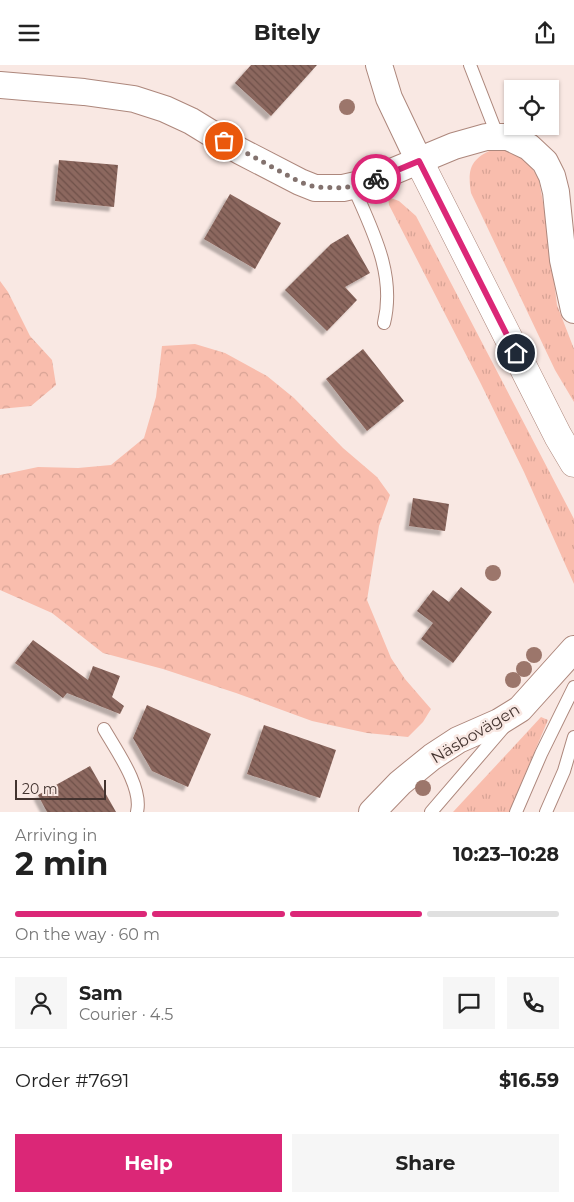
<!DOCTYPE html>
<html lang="en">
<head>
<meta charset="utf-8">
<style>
	:root { --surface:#fff; --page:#f6f6f6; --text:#222; --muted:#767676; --line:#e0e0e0; --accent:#db2777 }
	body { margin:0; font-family:Montserrat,sans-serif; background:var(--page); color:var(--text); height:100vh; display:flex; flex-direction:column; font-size:19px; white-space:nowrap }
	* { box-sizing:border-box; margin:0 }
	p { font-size:16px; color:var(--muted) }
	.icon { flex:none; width:28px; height:28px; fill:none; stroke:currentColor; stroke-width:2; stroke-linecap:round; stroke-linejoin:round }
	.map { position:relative; height:747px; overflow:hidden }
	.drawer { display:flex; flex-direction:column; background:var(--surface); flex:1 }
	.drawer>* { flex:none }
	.buttons { position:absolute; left:504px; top:15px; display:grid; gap:10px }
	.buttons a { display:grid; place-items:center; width:55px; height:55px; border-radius:0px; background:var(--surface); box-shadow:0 1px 4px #0004; font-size:25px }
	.scale { position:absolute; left:15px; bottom:12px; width:91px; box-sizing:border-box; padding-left:5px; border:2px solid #43332f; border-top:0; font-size:14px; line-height:18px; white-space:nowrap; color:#43332f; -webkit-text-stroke:4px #f9e8e3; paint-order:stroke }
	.pin { position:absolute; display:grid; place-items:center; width:42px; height:42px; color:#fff; margin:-21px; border:2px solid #fff; border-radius:50%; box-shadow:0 1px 5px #0007 }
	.courier { position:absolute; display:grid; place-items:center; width:50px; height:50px; margin:-25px; border:4px solid #db2777; border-radius:50%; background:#fff; color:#222; box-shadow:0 1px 6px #0007 }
	.head em { font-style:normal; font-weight:700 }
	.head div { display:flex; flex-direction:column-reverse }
	.head { display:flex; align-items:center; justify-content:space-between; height:85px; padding:0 15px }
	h1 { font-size:32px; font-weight:700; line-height:38px }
	.bar { display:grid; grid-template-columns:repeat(4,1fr); gap:8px 5px; align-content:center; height:60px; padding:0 15px }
	.bar i { height:6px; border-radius:4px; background:var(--line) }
	.bar .selected { background:var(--accent) }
	.bar p { grid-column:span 4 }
	.line { display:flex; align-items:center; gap:12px; padding:0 15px; border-top:1px solid var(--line) }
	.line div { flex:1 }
	.round { display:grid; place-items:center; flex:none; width:52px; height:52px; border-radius:0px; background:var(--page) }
	.action { display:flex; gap:10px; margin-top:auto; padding:10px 15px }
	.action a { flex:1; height:58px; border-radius:0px; background:var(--accent); color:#fff; font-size:20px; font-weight:700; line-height:58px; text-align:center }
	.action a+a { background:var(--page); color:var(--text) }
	header { display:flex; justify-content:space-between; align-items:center; height:65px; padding:0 15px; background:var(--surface); font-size:22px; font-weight:700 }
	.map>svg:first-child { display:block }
	.grass { fill:url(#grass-tufts) }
	.forest { fill:url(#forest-crowns) }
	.building { fill:url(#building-back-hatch); filter:url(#shadow) }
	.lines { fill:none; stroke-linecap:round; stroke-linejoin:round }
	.lane-casing { stroke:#ad877c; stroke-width:14 }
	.street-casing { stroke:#ad877c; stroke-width:28 }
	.secondary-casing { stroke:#ad877c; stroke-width:29 }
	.lane { stroke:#fff; stroke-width:12 }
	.street { stroke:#fff; stroke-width:26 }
	.secondary { stroke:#fff; stroke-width:28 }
	.tree { fill:#9c766b }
	.done { stroke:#83726e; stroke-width:5; stroke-dasharray:0 9 }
	.route { stroke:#db2777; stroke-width:6 }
	.labels { text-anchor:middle; stroke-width:5; stroke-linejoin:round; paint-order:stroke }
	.street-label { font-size:16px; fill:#43332f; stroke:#f9e8e3 }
</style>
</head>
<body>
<header><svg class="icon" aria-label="menu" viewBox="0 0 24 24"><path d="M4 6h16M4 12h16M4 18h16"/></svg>Bitely<svg class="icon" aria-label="share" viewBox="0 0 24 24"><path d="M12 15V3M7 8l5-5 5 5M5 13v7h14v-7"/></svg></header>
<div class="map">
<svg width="574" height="747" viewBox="0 0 574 747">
	<defs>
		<pattern id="grass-tufts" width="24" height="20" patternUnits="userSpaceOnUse" patternTransform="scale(1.25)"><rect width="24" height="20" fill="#f9bdad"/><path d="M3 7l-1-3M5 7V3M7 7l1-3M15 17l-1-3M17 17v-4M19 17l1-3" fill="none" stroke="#d7a395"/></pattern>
		<pattern id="forest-crowns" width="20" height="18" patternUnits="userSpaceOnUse" patternTransform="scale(1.25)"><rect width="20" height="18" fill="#f9bdad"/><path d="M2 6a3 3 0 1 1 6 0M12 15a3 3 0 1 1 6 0" fill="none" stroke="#d7a395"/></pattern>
		<pattern id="building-back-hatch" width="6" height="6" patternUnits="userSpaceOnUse" patternTransform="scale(1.25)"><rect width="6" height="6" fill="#8c675e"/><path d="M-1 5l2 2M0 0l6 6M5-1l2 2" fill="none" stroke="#6e514a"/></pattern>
		<filter id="shadow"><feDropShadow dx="-4.5" dy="4.5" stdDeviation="1" flood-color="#0004"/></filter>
	</defs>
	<rect width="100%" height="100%" fill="#f9e8e3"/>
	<!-- grass -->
	<g class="grass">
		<path d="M496,83L514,85L527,94L539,115L547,160L557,240L574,284V337L555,305L471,128C467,103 471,93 496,83Z"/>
		<path d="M388,132L399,136L416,151L574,454V519L524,407L480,317L389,140Z"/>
		<path d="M541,652L548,655L509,747H453Z"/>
	</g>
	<!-- forest -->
	<g class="forest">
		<path d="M0,216L8,227L30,271L52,295L56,320L31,341L0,344Z"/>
		<path d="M195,279L225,288L267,311L294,333L343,383L377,412L390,430L379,461L367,535L391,593L405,614L431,644L423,657L408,672L367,668L312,656L236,628L163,604L103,588L52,548L0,525V410L38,402L78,403L111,400L144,373L156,332L162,281Z"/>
	</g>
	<!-- building -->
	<g class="building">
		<path d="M251,0H317L271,51L235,18Z"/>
		<path d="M59,95L118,100L114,142L55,136Z"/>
		<path d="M230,129L281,158L255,204L204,174Z"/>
		<path d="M348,169L370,208L345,222L357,235L327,266L285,225L331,179Z"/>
		<path d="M363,284L404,336L367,366L326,314Z"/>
		<path d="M413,433L449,439L445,466L409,461Z"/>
		<path d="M461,522L492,547L453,598L421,574L433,558L417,546L433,525L449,537Z"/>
		<path d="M33,575L88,615L93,601L120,611L112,632L124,641L120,649L67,628L63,633L15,598Z"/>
		<path d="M147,640L211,669L188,722L152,706L133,673Z"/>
		<path d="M264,660L336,685L320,733L247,709Z"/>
		<path d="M90,701L116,747H47L38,730Z"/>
	</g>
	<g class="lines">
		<!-- lane casing -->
		<g class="lane-casing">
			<g id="lane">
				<path d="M470,0L498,72"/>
				<path d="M353,121C372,165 396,209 384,258"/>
				<path d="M104,664C116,685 143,722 137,747"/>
				<path d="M431,747L504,662"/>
				<path d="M516,747L541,689L574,622"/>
				<path d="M546,747L564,706L574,672"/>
			</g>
		</g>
		<!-- street casing -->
		<g class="street-casing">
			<g id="street">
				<path d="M379,0L389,33L419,96"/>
				<path d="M0,20L84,27L134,34L165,44L191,56L240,86L300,117L315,123H343L365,118L454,81L486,72H508L529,82L545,97L552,111L556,127L563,195L574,245"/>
				<path d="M372,747L400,718L432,692L458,675L499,657L520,644L574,584"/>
			</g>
		</g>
		<!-- secondary casing -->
		<g class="secondary-casing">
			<path id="secondary" d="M419,96L558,371L574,398"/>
		</g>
		<!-- lane -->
		<use href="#lane" class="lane"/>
		<!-- street -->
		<use href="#street" class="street"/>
		<!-- secondary -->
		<use href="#secondary" class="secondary"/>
	</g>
	<!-- trees -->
	<g class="tree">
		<circle cx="347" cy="42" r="8"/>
		<circle cx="493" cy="508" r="8"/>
		<circle cx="534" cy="590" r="8"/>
		<circle cx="524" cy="604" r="8"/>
		<circle cx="513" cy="615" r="8"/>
		<circle cx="423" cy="723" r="8"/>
	</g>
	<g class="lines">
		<!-- done -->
		<path class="done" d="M224,76L300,117L315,122L343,123L366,118L376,114"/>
		<!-- route -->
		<path class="route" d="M376,114L419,96L516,288"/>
	</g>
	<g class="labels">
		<!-- street labels -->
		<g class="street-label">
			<text transform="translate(475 668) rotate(-31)" y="6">Näsbovägen</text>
		</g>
	</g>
</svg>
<div class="buttons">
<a><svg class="icon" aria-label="locate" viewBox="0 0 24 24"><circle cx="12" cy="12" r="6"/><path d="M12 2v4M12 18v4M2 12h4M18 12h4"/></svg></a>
</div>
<div class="scale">20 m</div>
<div class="pin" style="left:224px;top:76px;background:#ea580c"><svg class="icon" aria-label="bag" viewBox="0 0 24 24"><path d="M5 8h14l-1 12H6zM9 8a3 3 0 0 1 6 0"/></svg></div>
<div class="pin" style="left:516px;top:288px;background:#1f2937"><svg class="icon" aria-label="home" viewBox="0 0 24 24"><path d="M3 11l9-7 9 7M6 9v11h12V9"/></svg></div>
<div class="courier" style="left:376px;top:114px"><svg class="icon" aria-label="bike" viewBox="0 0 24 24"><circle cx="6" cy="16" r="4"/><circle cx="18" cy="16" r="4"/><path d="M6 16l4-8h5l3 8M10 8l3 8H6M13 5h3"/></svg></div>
</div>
<section class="drawer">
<div class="head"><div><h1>2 min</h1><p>Arriving in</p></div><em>10:23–10:28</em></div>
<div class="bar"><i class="selected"></i><i class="selected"></i><i class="selected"></i><i></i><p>On the way · 60 m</p></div>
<div class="line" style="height:90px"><a class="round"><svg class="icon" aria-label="person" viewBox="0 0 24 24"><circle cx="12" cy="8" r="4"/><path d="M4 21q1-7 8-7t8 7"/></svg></a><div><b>Sam</b><p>Courier · 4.5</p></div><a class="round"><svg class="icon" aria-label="chat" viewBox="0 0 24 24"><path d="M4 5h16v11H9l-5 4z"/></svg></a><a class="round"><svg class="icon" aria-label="phone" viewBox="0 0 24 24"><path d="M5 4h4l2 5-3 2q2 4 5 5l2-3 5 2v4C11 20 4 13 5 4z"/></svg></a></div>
<div class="line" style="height:65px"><div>Order #7691</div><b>$16.59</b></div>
<div class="action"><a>Help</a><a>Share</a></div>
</section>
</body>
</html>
